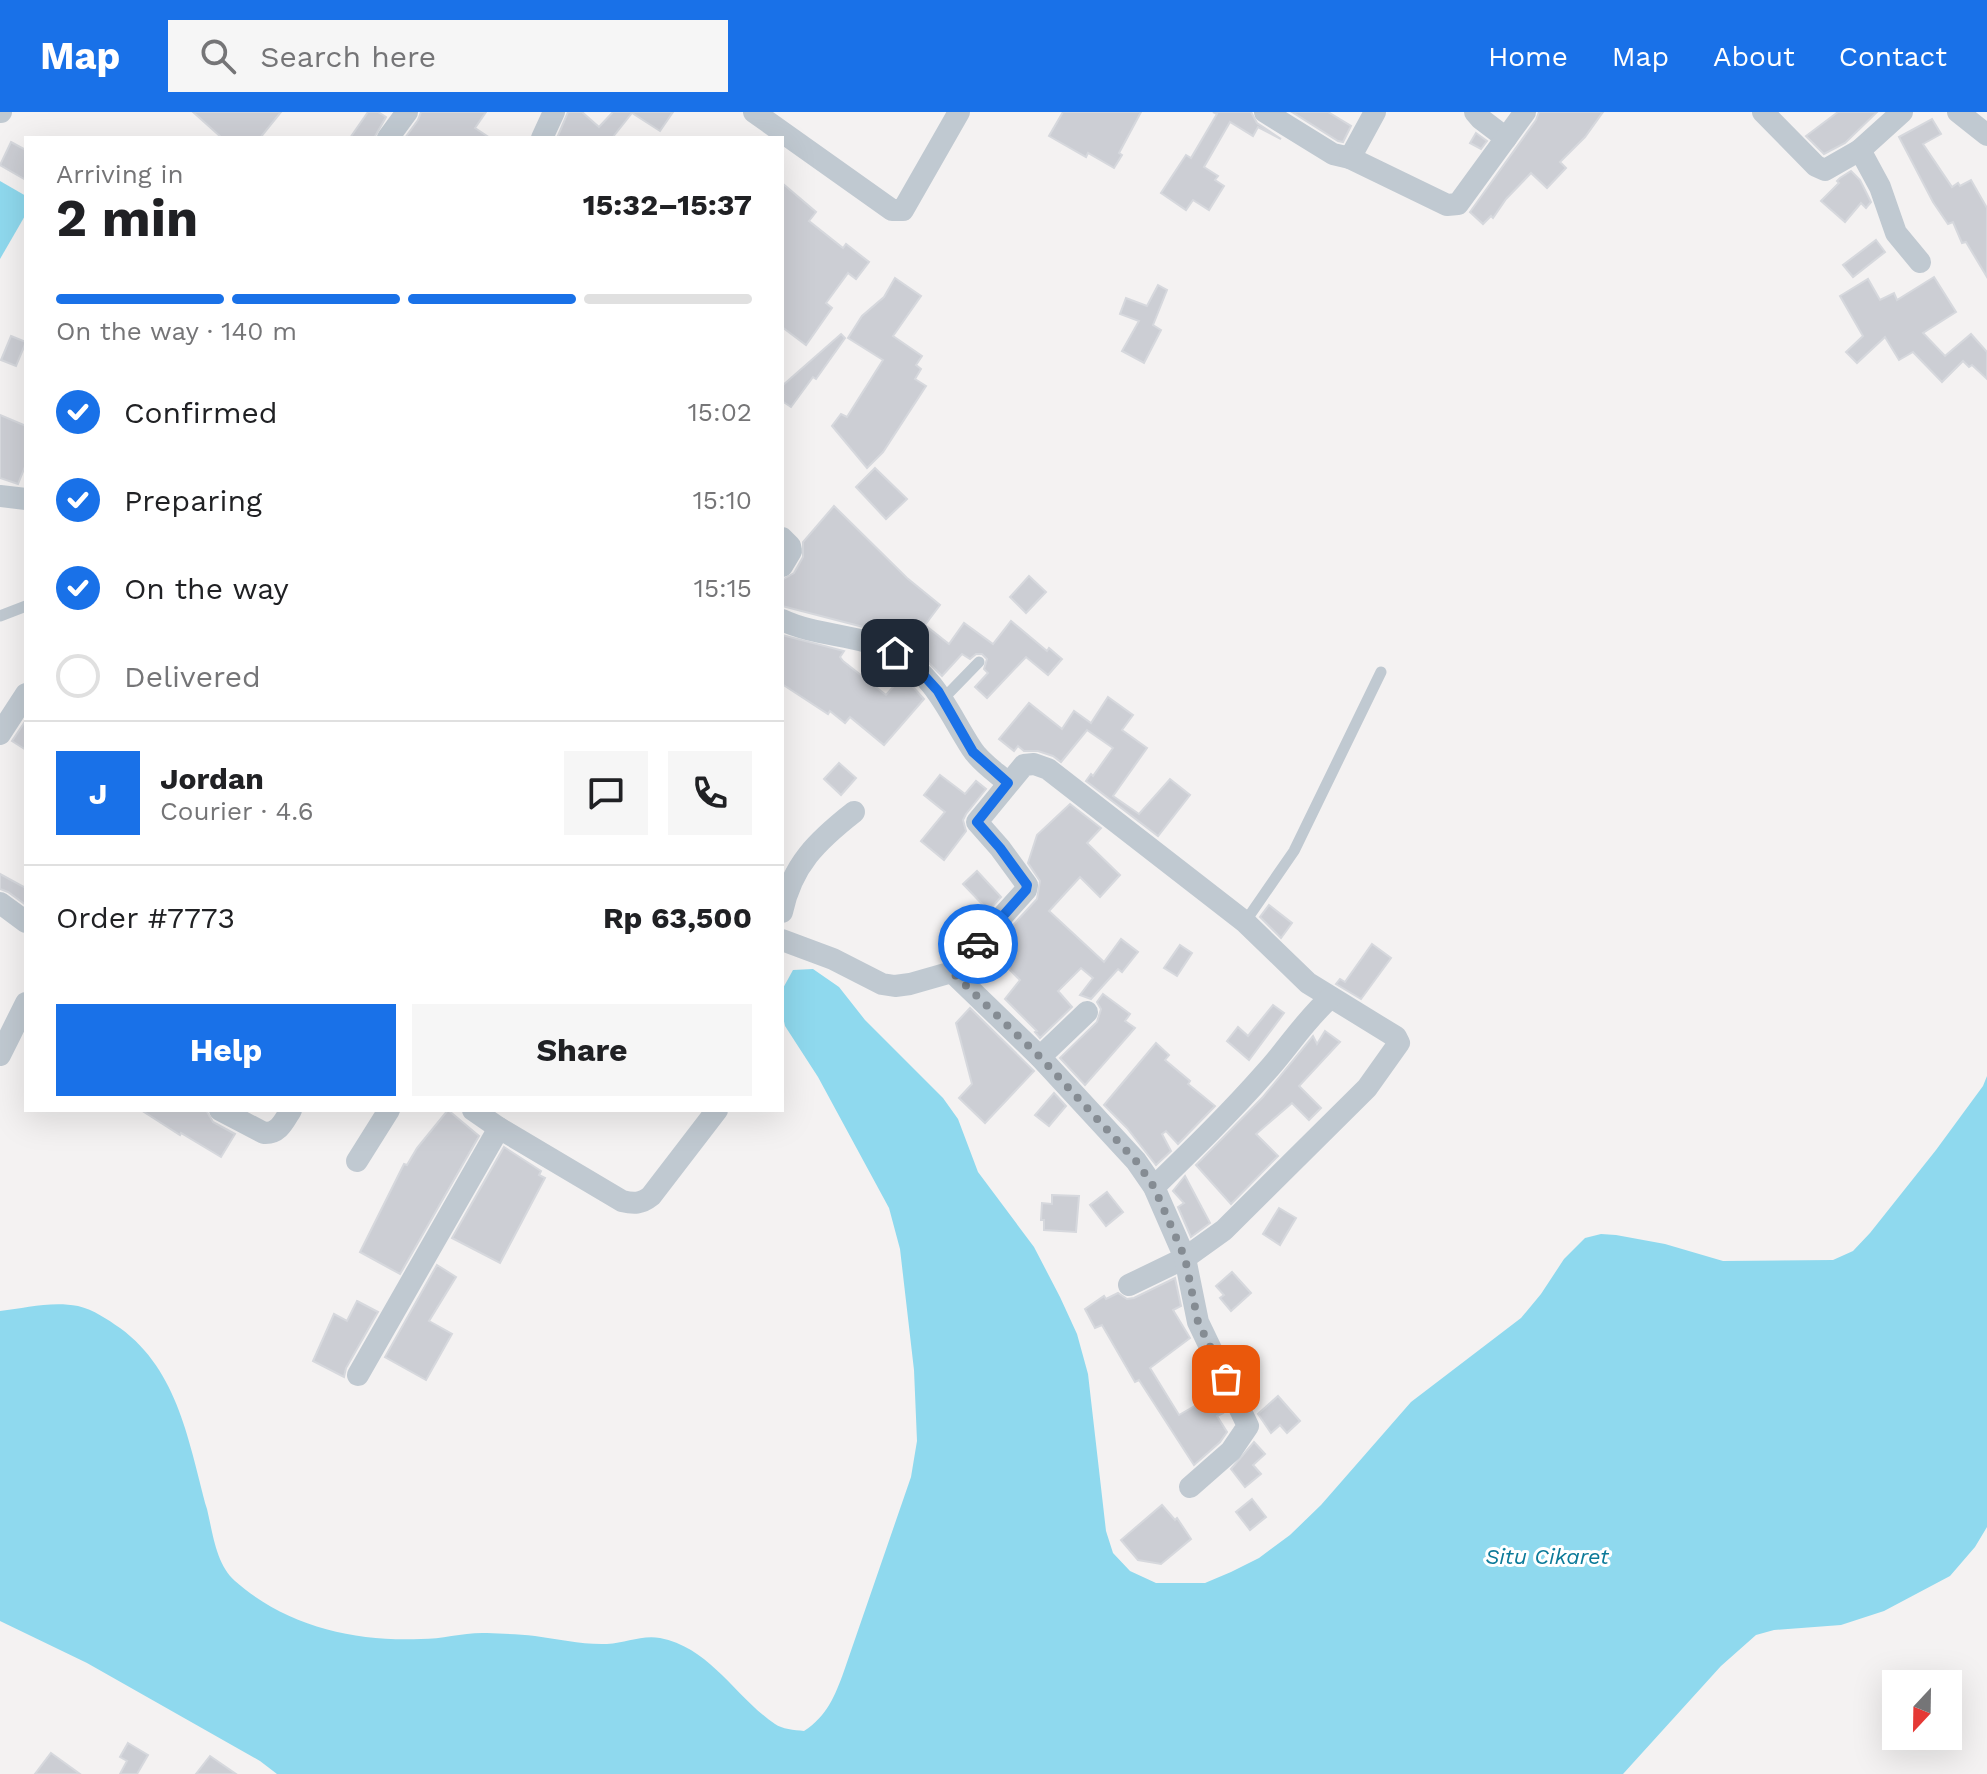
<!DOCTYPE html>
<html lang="en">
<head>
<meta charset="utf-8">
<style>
	:root { --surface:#fff; --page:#f6f6f6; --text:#202124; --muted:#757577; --line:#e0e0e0; --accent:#1971e8 }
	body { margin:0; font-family:"Work Sans",sans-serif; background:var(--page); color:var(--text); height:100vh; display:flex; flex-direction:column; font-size:30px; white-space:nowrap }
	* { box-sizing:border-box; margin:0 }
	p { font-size:26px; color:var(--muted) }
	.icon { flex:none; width:44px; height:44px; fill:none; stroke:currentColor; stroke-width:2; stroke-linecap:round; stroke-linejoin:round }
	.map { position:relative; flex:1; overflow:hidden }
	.drawer { position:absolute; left:24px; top:24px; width:760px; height:976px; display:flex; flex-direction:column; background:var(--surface); border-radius:0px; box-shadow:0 8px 32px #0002 }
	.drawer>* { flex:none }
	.needle { width:52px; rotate:202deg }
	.tools { position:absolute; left:1882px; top:1558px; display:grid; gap:16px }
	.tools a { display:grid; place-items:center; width:80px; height:80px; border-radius:0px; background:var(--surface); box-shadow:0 8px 32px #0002; font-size:40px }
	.pin { position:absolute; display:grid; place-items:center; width:68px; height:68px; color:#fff; margin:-34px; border-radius:16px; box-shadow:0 4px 12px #0006 }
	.courier { position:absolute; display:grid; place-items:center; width:80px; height:80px; margin:-40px; border:6px solid #1971e8; border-radius:50%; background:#fff; color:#222; box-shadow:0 2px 10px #0007 }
	.head em { font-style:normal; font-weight:700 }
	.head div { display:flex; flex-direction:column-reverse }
	.head { display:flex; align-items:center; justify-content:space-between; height:136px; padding:0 32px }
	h1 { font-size:52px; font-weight:700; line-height:60px }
	.bar { display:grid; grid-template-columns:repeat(4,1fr); gap:12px 8px; align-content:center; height:96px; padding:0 32px }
	.bar i { height:10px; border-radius:6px; background:var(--line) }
	.bar .on { background:var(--accent) }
	.bar p { grid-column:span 4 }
	.line { display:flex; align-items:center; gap:20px; padding:0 32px; border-top:2px solid var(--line) }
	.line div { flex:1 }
	.round { display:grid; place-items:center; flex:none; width:84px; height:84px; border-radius:0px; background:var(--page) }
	ol { padding:0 32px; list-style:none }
	li { display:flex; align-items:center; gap:24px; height:88px }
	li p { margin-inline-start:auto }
	li .icon { padding:8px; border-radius:50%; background:var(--accent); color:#fff; stroke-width:4 }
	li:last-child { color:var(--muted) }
	li i { width:44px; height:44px; border:4px solid var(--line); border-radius:50% }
	.cta { display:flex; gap:16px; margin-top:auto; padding:16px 32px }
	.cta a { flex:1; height:92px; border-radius:0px; background:var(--accent); color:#fff; font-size:32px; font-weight:700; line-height:92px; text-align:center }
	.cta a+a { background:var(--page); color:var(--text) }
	header { display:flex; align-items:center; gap:48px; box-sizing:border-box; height:112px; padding:0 40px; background:var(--accent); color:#fff }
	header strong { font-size:38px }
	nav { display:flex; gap:44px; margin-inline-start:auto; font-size:28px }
	.search { width:560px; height:72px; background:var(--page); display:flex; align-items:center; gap:20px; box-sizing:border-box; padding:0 28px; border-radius:0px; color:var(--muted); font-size:30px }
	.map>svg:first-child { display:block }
	.water { fill:#8fd9ee }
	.building { fill:#ccced4; stroke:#d6d8dd; stroke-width:2 }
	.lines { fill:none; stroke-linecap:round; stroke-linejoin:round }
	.lane { stroke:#c0c9d1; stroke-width:11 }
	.street { stroke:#c0c9d1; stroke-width:22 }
	.done { stroke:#858c93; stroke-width:8; stroke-dasharray:0 14.4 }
	.route { stroke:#1971e8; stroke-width:10 }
	.labels { text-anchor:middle; stroke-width:6; stroke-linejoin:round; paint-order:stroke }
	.water-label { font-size:22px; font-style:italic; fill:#0c7a99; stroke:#fff }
</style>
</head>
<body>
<header>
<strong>Map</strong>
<div class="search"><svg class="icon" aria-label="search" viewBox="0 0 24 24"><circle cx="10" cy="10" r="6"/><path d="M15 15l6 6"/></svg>Search here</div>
<nav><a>Home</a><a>Map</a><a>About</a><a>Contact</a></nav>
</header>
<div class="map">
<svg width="1987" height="1662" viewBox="0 0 1987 1662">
	<rect width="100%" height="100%" fill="#f4f2f2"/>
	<!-- water -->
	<g class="water">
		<path d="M0,69L26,84V102L0,147Z"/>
		<path d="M813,857L839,875L865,908L943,986L958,1007L978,1060L1034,1135L1060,1185L1077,1222L1088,1262L1106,1419L1113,1441L1130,1459L1156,1471H1205L1231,1460L1259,1446L1290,1423L1321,1393L1411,1290L1521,1206L1541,1182L1564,1147L1585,1126L1601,1122L1616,1123L1665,1132L1723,1149L1833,1148L1853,1139L1870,1121L1936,1038L1983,974L1987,964V1415L1975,1435L1950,1464L1884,1499L1841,1513L1774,1518L1756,1523L1721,1554L1623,1662H277L260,1649L87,1551L0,1509V1199C26,1196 51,1189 78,1194C94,1198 107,1207 120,1216C179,1259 189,1332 207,1397C213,1422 216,1452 235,1469C286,1514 355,1530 421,1527C443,1527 464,1520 487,1521C503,1522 519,1522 535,1524C558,1527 583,1533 607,1532C626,1531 641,1523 660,1526C711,1536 735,1585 775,1612C782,1617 794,1618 804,1619C827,1604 835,1584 844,1559L911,1365L917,1329L914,1258L900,1137L889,1096L818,965L785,914L782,900V878L793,858Z"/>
	</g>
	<!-- building -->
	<g class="building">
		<path d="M193,0H281L260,26H222Z"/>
		<path d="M368,0H378L386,5L374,26H350Z"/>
		<path d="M421,0H486L475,16L490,26H405L418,8Z"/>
		<path d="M568,0H582L599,15L613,0H673L660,19L632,1L612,26H557Z"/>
		<path d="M1063,0H1141L1119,41L1122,43L1114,56L1088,41L1086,45L1049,24Z"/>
		<path d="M1213,0H1251L1257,11L1281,27L1258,15L1253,24L1230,10L1204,55L1218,64L1215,68L1224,74L1209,98L1193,88L1186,98L1161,81L1186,43L1191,46L1217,2Z"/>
		<path d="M1292,0H1328L1351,14L1343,30L1338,29Z"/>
		<path d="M1539,0H1603L1585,25L1560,50L1566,56L1547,76L1531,61L1506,87L1493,106L1491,104L1483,112L1470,100L1536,8Z"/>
		<path d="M1838,0H1877L1845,31L1824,42L1806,24Z"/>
		<path d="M1932,7L1941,22L1923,32L1952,75L1958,71L1960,74L1971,68L1987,96V165L1966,130L1962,131L1953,110L1948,112L1933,90L1899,25Z"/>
		<path d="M1476,21L1487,29L1481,37L1470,31Z"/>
		<path d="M11,30L26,38V68L0,53Z"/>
		<path d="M1851,59L1860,68L1871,90L1866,96L1861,91L1845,110L1821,89L1839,71L1837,69L1840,66Z"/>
		<path d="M782,71L816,100L809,109L843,136L846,132L869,150L856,167L848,161L826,191L832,196L806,233L782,215Z"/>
		<path d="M1876,128L1885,140L1853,165L1843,153Z"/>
		<path d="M1934,165L1956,200L1923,221L1945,244L1971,222L1987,240V267L1972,253L1969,255L1963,249L1942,270L1913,240L1899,248L1885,225L1857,251L1846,240L1863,224L1840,184L1868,167L1880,188L1894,181L1897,188Z"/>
		<path d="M895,166L921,184L893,224L922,244L916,253L921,257L915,267L926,274L883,340L867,356L832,314L841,302L847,305L883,248L848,226L862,204L884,185Z"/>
		<path d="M1158,173L1167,178L1153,213L1161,218L1144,251L1122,239L1139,209L1120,202L1126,186L1147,194Z"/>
		<path d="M841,222L845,226L816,267L813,265L791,295L782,289V274Z"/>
		<path d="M11,224L26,230L16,254L1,248Z"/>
		<path d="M0,303L26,314V352L18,372L0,366Z"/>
		<path d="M875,356L907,387L886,407L856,375Z"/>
		<path d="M834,394L907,466L940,493L925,513L949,532L964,511L993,532L1011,509L1047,539L1049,536L1062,547L1048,563L1026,545L987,586L975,575L988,561L984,557L987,547L982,542H976L970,547L962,542L942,564L918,540L889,518L887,521L878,514L875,518L782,494V468L794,461L803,445V430Z"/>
		<path d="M1029,464L1046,480L1026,501L1010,485Z"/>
		<path d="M782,523L844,539L840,545L843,549L886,583L903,564L924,587L884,633L850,605L845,611L830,599L828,602L782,572Z"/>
		<path d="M1108,585L1133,603L1122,618L1147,636L1113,684L1139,702L1170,667L1190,683L1158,724L1086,669L1091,662L1093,664L1113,636L1087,618L1061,650L1053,644L1038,639H1024L1018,634L1014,639L999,627L1029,591L1062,617L1074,599L1091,611Z"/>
		<path d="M26,608V638L12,629Z"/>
		<path d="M839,651L856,666L841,683L824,667Z"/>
		<path d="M940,663L965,682L976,669L986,677L966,702L963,708L966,719L944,748L921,729L945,700L924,683Z"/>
		<path d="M1070,692L1101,716L1087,731L1120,763L1100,785L1080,765L1049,799L1104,850L1121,827L1138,840L1122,860L1118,857L1091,887L1080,883L1093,866L1081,856L1058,879L1072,895L1040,926L1035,920L1037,919L1005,887L1020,868L990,838L1037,787L1040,769L1028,751L1037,723Z"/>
		<path d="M977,759L1001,785L971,818L968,816L986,796L963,772Z"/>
		<path d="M0,762L26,776V793L8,780L0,777Z"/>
		<path d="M1269,793L1292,811L1281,826L1260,805Z"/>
		<path d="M1372,832L1391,846L1361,887L1336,872L1340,867L1345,870Z"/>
		<path d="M1180,833L1192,841L1177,864L1164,856Z"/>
		<path d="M1103,882L1130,902L1125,909L1135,916L1085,973L1060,946L1097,910L1101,897L1097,890Z"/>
		<path d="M1273,893L1284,901L1249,948L1227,929L1238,915L1248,924Z"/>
		<path d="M970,896L1034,959L985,1011L959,986L972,972L956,911Z"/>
		<path d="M1325,919L1340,930L1299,974L1321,996L1309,1008L1292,991L1256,1022L1278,1044L1231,1092L1196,1053L1263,985L1313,924L1317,932Z"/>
		<path d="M1156,931L1169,943L1165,948L1190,969L1188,972L1215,994L1178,1032L1166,1019L1162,1022L1171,1039L1156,1053L1127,1016L1104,993Z"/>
		<path d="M1054,981L1066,994L1049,1014L1035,1003Z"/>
		<path d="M141,998H206L213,1010L235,1022L221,1045L181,1021L180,1023Z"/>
		<path d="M448,998L479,1024L400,1162L360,1140L404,1052L407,1053L417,1036Z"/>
		<path d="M504,1035L541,1059L539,1063L545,1066L500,1151L452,1126Z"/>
		<path d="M1185,1064L1210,1111L1191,1125L1178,1095L1184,1091L1173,1079Z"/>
		<path d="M1107,1080L1123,1100L1106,1114L1090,1093Z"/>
		<path d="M1052,1083L1079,1084L1076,1120L1044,1118V1108H1041L1042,1091L1052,1092Z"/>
		<path d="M1279,1096L1296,1106L1280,1133L1263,1122Z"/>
		<path d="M437,1153L456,1165L429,1209L452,1222L426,1268L385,1245Z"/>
		<path d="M1232,1160L1251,1181L1231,1199L1220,1186L1224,1183L1216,1174Z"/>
		<path d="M1175,1166L1181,1194L1173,1198L1190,1226L1150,1256L1179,1303L1212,1284L1223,1301L1217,1304L1227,1320L1220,1330L1194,1353L1139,1268L1135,1270L1102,1213L1095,1216L1085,1197L1104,1184L1106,1187L1118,1181L1127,1187L1134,1186Z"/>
		<path d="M357,1189L378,1200L346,1256L344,1265L313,1249L334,1202L347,1209Z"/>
		<path d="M1278,1284L1300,1309L1287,1321L1280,1313L1271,1321L1258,1302Z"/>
		<path d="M1254,1330L1265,1342L1253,1353L1261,1362L1245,1375L1231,1357Z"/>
		<path d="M1252,1387L1266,1405L1250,1418L1236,1400Z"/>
		<path d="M1162,1393L1175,1408L1177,1406L1191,1427L1161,1452L1138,1448L1121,1428Z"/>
		<path d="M128,1631L148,1643L137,1662H120L127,1649L120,1645Z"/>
		<path d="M51,1641L80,1662H35Z"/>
		<path d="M210,1644L236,1662H196Z"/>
	</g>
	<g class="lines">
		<!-- lane -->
		<g class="lane">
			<path d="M0,504L26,494"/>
			<path d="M943,587L979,550"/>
			<path d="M1245,810L1294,739L1381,560"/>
		</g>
		<!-- street -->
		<g class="street">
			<path d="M0,0H1"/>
			<path d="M754,0L892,98H903L959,0"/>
			<path d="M1265,0L1333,42L1350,46L1375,0"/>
			<path d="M1475,0L1481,7L1506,26"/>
			<path d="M1763,0L1816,54L1825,58L1860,38L1902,0"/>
			<path d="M1958,0L1987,23"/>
			<path d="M388,26L407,0"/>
			<path d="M542,26L554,0"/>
			<path d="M1860,38L1880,75L1896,121L1920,150"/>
			<path d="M1350,46L1447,93L1458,92L1525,0"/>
			<path d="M0,384L26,387"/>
			<path d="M782,426L790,434L791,439L782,454"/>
			<path d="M782,508C818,525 861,522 895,541C936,565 948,600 972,637C980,650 997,661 1008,671"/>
			<path d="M0,622L26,582"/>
			<path d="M0,791L26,810"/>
			<path d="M782,800C792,753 817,729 854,700"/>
			<path d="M782,828L833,847L882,872L895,874L910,872L952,860L1026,778L1027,773L1000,736L977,710L1024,653L1034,652L1048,657L1245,810L1308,871L1396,925L1399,931L1367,976L1224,1118L1185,1146L1129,1173"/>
			<path d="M952,860L1040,945L1136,1049L1154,1075L1185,1146L1198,1210L1248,1314L1231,1339L1190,1375"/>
			<path d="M0,943L26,891"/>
			<path d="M1040,945L1087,900"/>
			<path d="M220,998L264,1021C279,1022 284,1009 291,998"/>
			<path d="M473,998L499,1016L622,1089C634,1092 641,1092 651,1084L717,998"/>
			<path d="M357,1049L389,998"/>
			<path d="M1154,1075C1192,1038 1230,1001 1266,960C1288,936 1305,908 1330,886"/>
			<path d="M358,1263L499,1016"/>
		</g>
	</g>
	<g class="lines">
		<!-- done -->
		<path class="done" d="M978,832L952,860L1040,945L1136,1049L1154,1075L1185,1146L1198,1210L1226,1267"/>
		<!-- route -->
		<path class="route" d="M895,541L918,557L938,579L973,640L1008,671L977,710L1000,736L1027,773L1026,778L978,832"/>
	</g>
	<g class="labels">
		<!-- water labels -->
		<g class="water-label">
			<text x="1547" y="1452">Situ Cikaret</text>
		</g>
	</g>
</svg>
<div class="tools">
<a><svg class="needle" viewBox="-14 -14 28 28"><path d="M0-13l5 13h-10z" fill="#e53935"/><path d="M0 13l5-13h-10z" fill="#757577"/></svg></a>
</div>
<div class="pin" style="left:1226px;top:1267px;background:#ea580c"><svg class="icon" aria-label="bag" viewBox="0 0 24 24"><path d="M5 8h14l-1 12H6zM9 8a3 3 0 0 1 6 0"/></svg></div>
<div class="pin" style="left:895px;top:541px;background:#1f2937"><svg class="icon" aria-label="home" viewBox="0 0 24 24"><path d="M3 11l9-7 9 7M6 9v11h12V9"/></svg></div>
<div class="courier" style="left:978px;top:832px"><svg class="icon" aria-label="car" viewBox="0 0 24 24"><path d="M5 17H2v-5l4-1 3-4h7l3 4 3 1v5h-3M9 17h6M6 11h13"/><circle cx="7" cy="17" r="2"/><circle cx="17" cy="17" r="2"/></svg></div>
<section class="drawer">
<div class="head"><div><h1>2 min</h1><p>Arriving in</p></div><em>15:32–15:37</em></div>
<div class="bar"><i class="on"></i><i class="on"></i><i class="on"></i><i></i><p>On the way · 140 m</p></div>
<ol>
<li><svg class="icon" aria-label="check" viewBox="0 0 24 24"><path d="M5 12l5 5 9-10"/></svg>Confirmed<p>15:02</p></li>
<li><svg class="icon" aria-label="check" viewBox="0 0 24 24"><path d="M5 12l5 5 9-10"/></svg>Preparing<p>15:10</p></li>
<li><svg class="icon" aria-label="check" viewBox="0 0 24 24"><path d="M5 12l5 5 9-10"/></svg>On the way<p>15:15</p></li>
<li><i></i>Delivered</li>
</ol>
<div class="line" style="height:144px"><b class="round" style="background:var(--accent);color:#fff">J</b><div><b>Jordan</b><p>Courier · 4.6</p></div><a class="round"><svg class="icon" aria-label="chat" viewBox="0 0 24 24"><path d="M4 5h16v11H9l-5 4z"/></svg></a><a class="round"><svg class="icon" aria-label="phone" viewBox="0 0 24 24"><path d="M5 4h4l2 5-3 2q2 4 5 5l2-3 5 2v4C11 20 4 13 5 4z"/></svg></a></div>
<div class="line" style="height:104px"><div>Order #7773</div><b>Rp 63,500</b></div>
<div class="cta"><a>Help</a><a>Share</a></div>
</section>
</div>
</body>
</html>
